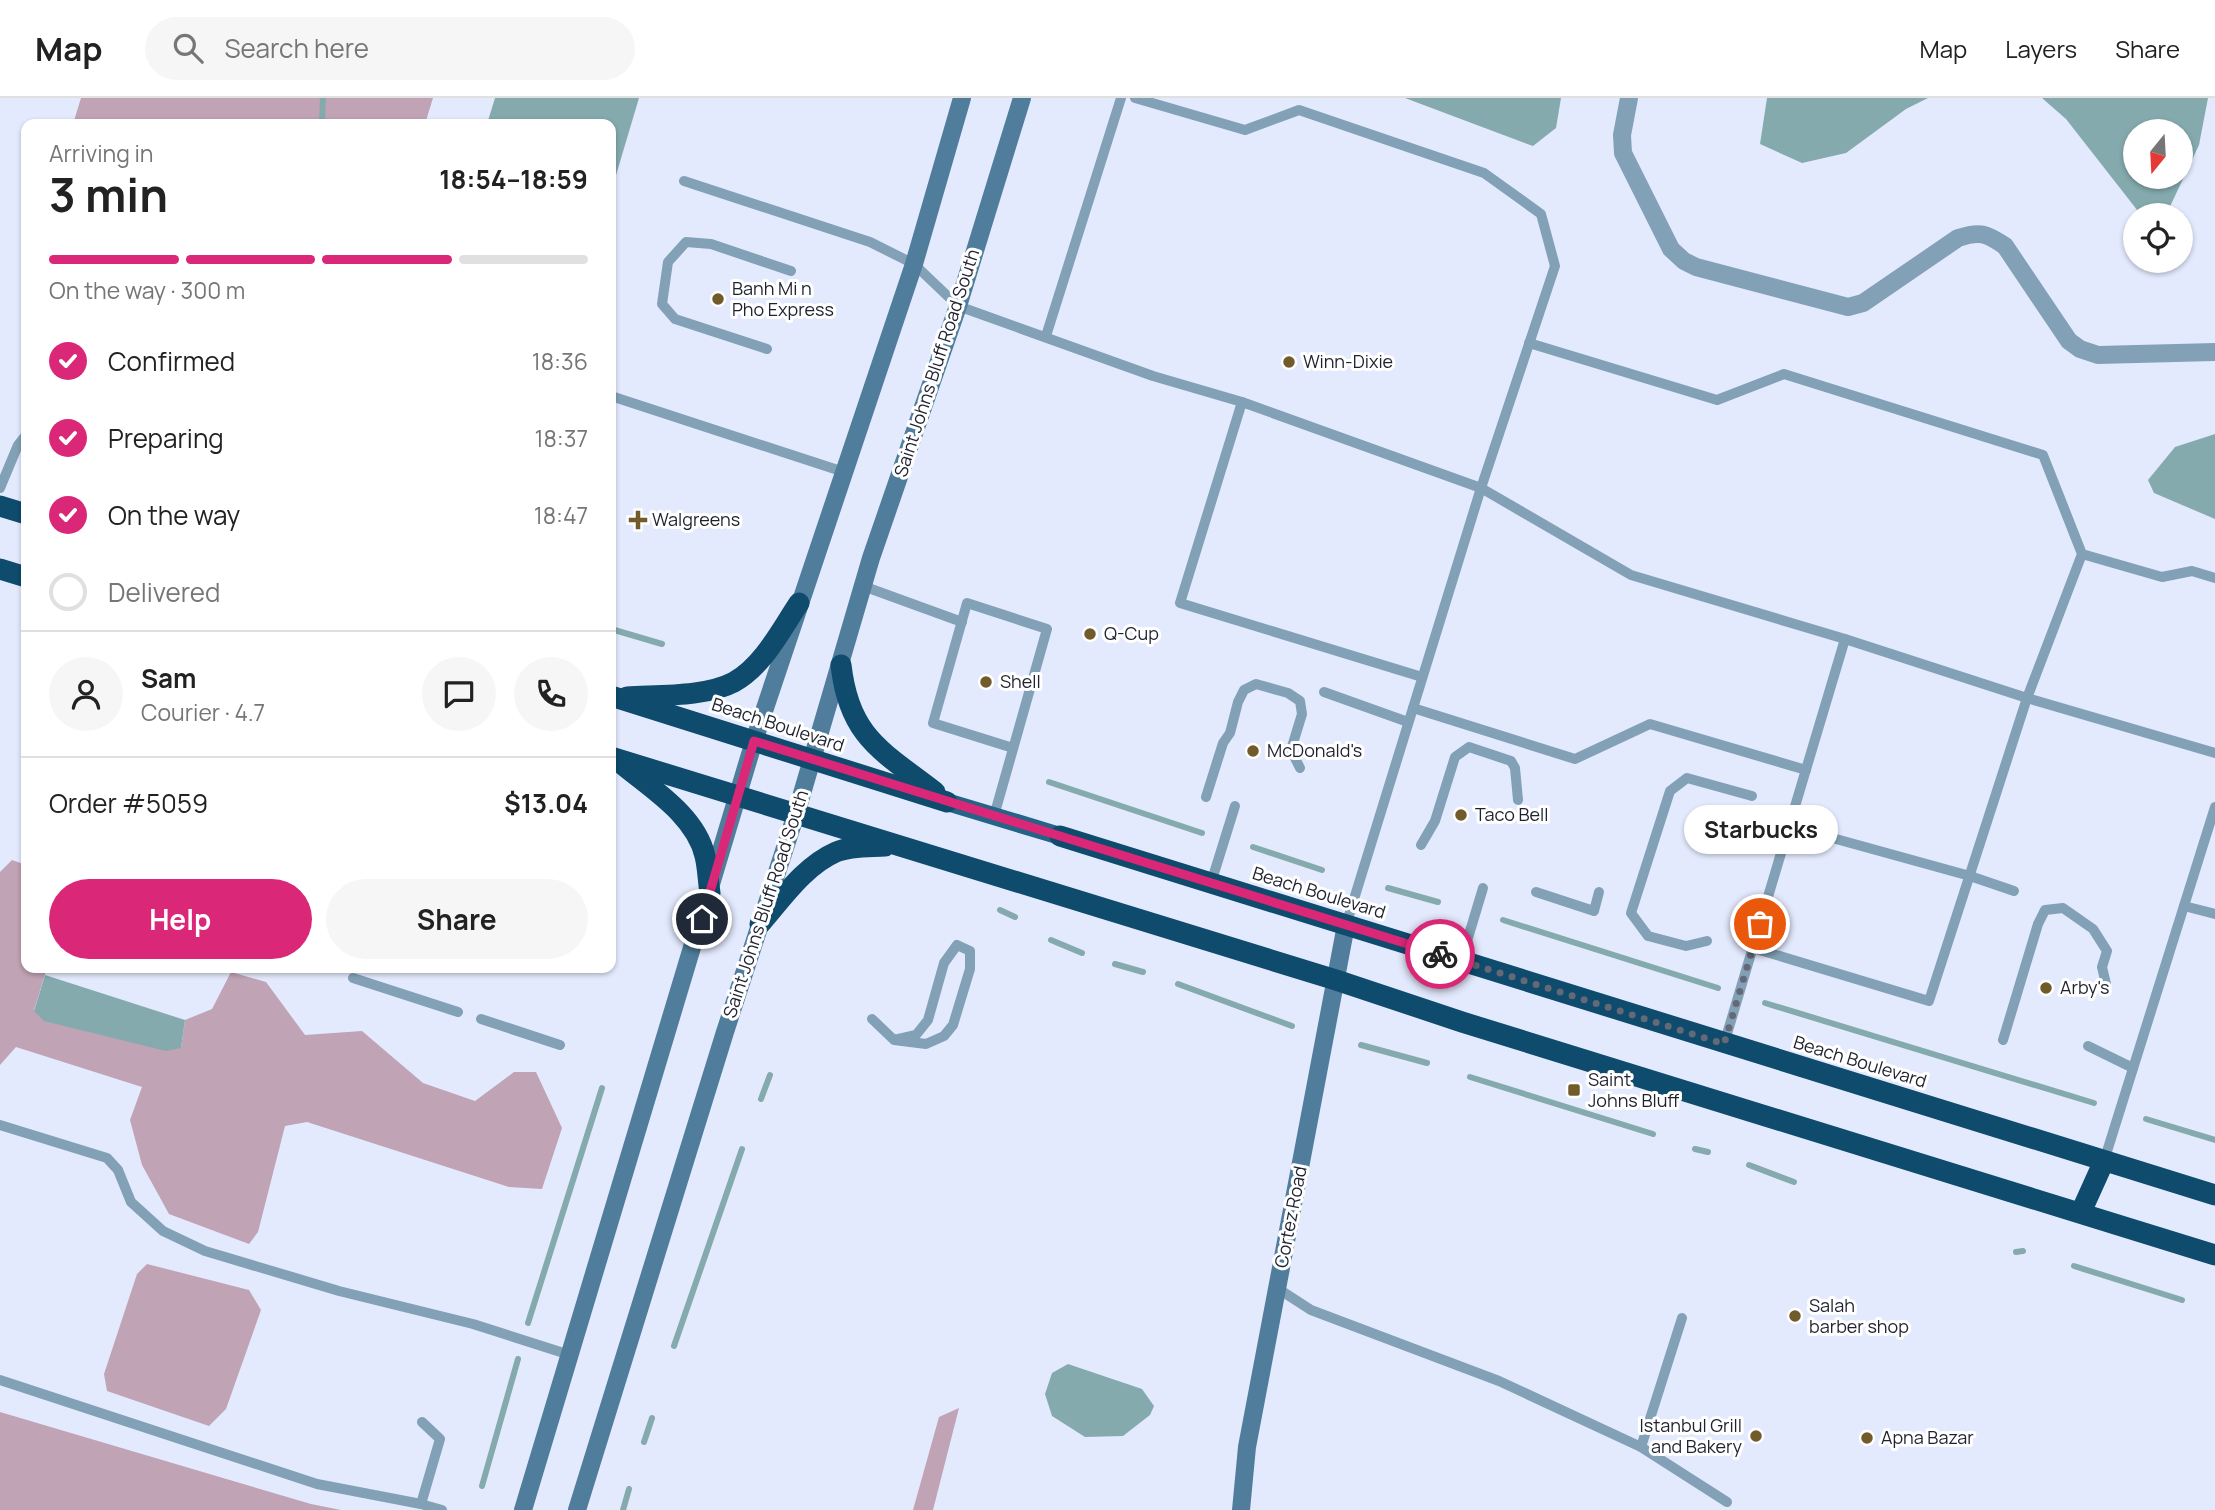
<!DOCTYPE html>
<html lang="en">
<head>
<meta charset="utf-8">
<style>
	:root { --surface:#fff; --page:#f6f6f6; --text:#222; --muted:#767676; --line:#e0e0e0; --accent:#db2777 }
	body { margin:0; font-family:Manrope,sans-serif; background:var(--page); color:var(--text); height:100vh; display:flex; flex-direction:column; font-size:26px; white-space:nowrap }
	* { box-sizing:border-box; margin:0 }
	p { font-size:23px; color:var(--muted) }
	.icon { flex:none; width:38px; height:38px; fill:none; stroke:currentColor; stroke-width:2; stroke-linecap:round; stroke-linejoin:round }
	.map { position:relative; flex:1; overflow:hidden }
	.panel { position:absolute; left:21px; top:21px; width:595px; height:854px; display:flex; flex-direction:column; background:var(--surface); border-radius:14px; box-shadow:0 2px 5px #0004 }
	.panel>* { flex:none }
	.needle { width:46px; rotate:198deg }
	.tools { position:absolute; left:2123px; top:21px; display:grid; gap:14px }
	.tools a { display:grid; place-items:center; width:70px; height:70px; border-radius:50%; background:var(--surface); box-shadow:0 2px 5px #0004; font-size:35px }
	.pin { position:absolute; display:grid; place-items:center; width:60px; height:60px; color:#fff; margin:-30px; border:4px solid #fff; border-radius:50%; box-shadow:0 2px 7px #0007 }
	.courier { position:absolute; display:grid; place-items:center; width:70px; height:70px; margin:-35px; border:5px solid #db2777; border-radius:50%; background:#fff; color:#222; box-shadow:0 2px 9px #0007 }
	.bubble { position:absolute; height:49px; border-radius:24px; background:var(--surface); box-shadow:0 2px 5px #0004; font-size:23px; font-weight:700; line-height:49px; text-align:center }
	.summary em { font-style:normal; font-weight:700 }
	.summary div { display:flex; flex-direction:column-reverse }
	.summary { display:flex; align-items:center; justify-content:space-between; height:119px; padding:0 28px }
	h1 { font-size:46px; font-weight:700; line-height:52px }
	.bar { display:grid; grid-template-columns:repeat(4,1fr); gap:10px 7px; align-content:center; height:84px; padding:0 28px }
	.bar i { height:9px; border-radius:5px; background:var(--line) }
	.bar .selected { background:var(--accent) }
	.bar p { grid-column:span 4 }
	.line { display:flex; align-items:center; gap:18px; padding:0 28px; border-top:2px solid var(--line) }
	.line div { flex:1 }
	.round { display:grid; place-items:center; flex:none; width:74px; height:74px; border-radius:37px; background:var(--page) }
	ol { padding:0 28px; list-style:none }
	li { display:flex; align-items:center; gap:21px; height:77px }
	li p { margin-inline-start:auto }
	li .icon { padding:7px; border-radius:50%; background:var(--accent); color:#fff; stroke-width:4 }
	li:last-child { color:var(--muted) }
	li i { width:38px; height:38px; border:4px solid var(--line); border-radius:50% }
	.button { display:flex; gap:14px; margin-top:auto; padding:14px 28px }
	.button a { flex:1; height:80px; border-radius:42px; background:var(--accent); color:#fff; font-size:28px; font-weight:700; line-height:80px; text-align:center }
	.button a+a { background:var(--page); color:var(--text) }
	header { display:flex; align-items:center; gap:42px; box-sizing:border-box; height:98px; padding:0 35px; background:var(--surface); border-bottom:2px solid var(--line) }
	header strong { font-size:33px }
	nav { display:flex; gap:38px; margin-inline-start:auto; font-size:24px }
	.search { width:490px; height:63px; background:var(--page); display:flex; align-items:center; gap:18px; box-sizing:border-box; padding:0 24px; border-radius:38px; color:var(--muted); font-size:26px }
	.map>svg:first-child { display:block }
	.forest { fill:#c0a3b4 }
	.water { fill:#84aaae; fill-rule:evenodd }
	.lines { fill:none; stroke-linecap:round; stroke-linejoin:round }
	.stream { stroke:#84aaae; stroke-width:6 }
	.lane { stroke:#83a1b6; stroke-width:10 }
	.street { stroke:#83a1b6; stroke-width:18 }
	.secondary { stroke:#4f7d9b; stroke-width:18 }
	.primary { stroke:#256387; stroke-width:18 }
	.highway { stroke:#0e4b6d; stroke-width:21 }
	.done { stroke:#646877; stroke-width:7; stroke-dasharray:0 12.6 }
	.route { stroke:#db2777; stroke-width:9 }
	.poi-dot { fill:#715b2b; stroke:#fff; stroke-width:2.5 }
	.labels { text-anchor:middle; stroke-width:6; stroke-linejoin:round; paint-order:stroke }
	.poi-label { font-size:18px; fill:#1f222e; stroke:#fff; text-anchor:start }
	.street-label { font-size:18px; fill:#1f222e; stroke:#fff }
</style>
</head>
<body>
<header>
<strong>Map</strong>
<div class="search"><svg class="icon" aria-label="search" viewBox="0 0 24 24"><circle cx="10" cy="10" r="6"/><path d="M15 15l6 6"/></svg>Search here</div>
<nav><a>Map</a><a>Layers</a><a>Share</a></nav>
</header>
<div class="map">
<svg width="2215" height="1412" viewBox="0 0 2215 1412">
	<rect width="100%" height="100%" fill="#e4eafe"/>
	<!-- forest -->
	<g class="forest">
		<path d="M81,0H433L425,26H73Z"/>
		<path d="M12,762L26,767V870H47L34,912L181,950L185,922L212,911L231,874L266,884L305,937L362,933L423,985L475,1003L514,974H536L562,1030L542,1091L509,1089L307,1024L285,1028L258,1134L249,1146L169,1116L142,1067L130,1022L142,989L16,949L0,967V774Z"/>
		<path d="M147,1166L249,1192L261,1212L226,1311L209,1328L107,1293L104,1276L137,1176Z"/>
		<path d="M959,1310L933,1412H913L939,1319Z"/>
		<path d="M0,1314L311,1406L341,1412H0Z"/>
	</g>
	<!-- water -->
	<g class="water">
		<path d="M495,0H639L611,94V26H487Z"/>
		<path d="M1405,0H1561L1556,30L1533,48Z"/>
		<path d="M1767,0H1928L1906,11L1846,55L1802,65L1760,46Z"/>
		<path d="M2042,0H2208L2199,47L2166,117H2141L2066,21ZM2135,33H2180V79H2135Z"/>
		<path d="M2215,336V421L2154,395L2148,382L2175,349Z"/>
		<path d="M45,877L185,922L181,950L166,953L44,923L34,913Z"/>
		<path d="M1068,1266L1142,1291L1154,1308L1150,1317L1123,1338L1085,1339L1052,1318L1045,1296L1052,1275Z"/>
	</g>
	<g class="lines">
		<!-- stream -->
		<g class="stream">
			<path d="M322,26L323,0"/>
			<path d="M611,531L662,546"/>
			<path d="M1049,684L1202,735"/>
			<path d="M1253,749L1322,772"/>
			<path d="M1388,790L1438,804"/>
			<path d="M1000,812L1015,819"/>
			<path d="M1503,822L1718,890"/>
			<path d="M1051,842L1082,855"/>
			<path d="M1115,866L1143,874"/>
			<path d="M1178,886L1292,928"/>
			<path d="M1765,905L2094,1005"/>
			<path d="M1361,947L1427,965"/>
			<path d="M1470,979L1653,1036"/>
			<path d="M761,1001L770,977"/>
			<path d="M2146,1021L2215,1042"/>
			<path d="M1695,1051L1708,1054"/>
			<path d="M1749,1067L1794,1084"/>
			<path d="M2016,1154L2023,1153"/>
			<path d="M2074,1168L2182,1202"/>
			<path d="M528,1225L602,990"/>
			<path d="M674,1248L742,1051"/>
			<path d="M644,1344L652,1320"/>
			<path d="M482,1388L518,1261"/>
			<path d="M623,1412L629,1391"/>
		</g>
		<!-- lane -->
		<g class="lane">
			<path d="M1135,0L1245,32L1299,12L1484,75L1541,116L1555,168L1481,390L1346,827"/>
			<path d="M684,83L870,144L914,166L958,208L1153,278L1242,304L1481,390L1631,477L1845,541L2027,600L2215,655"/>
			<path d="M1046,238L1121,0"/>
			<path d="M1529,245L1717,302L1784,276L2043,357L2082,456L2162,479L2192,473L2215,480"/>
			<path d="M767,251L675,221L662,206L668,164L686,144L711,146L791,173"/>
			<path d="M611,298L844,374"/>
			<path d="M1242,304L1180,505L1422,579"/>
			<path d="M0,390L18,347L26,337"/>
			<path d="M863,488L962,524"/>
			<path d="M1324,594L1408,624"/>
			<path d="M1413,610L1575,661L1650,626L1806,672"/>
			<path d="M1206,699L1223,645L1230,635L1238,604L1244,592L1256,586L1288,595L1300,603L1302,616L1291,652L1300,670"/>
			<path d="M994,718L1047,531L967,505L933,625L1013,650"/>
			<path d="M1789,728L1970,778L2014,793"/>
			<path d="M1421,747L1435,723L1455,659L1469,649L1511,663L1515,670L1518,702"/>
			<path d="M1211,785L1235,708"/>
			<path d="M1536,794L1594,813L1599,794"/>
			<path d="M2184,808L2215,816"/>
			<path d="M1707,843L1686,848L1648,838L1631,815L1670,693L1687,680L1752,698"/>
			<path d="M1753,850L1929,903L2027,600L2082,456"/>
			<path d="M1461,863L1483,790"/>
			<path d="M353,880L458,914"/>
			<path d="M481,921L560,947"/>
			<path d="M872,921L894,942L926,946L944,938L953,927L970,871V853L957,847L944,865L928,922L916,937L894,942"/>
			<path d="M2003,942L2038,826L2045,812L2063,810L2093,831L2107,853L2102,869L2106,886"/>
			<path d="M1724,946L1845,541"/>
			<path d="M2088,948L2133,970"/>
			<path d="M0,1027L107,1060L118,1072L131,1104L163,1133L205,1153L339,1193L473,1226L570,1257"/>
			<path d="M2104,1063L2215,709"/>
			<path d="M1277,1190L1311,1212L1499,1283L1641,1349L1682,1220"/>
			<path d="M0,1282L317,1386L421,1406L442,1412"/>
			<path d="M1641,1349L1727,1404"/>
			<path d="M421,1406L440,1341L422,1324"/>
		</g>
		<!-- street -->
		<path class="street" d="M1629,0L1622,37L1623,55L1671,151L1684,163L1696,169L1848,209L1863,205L1958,140C1980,133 1986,135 2005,148L2069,243L2080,251L2098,257L2215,254"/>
		<!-- secondary -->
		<g class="secondary">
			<path d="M523,1412L754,643L914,166L962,0"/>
			<path d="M577,1412L725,934L796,716L871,460L958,208L1022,0"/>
			<path d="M1241,1412L1247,1349L1346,827"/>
		</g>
		<!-- primary -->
		<path class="primary" d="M947,704L1060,738"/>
		<!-- highway -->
		<g class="highway">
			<path d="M0,408L26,416"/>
			<path d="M0,471L26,479"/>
			<path d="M841,567C849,639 882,653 935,694"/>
			<path d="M611,598L947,704"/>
			<path d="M627,599C659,597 706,599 734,584C763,568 781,532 799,505"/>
			<path d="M611,659L1336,882L1462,924L2215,1157"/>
			<path d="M623,667C652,691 696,718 705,758C708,770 708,783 710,795"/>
			<path d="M1060,738L2215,1097"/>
			<path d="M760,826C782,801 804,768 836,754C850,748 870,749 885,748"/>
			<path d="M2081,1114L2104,1063"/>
		</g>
	</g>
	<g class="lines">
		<!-- done -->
		<path class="done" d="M1440,856L1724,946L1760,826"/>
		<!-- route -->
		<path class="route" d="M702,821L754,643L1440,856"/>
	</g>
	<!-- markers -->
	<g class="poi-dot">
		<circle cx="718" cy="201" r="7"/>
		<circle cx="1289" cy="264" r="7"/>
		<path d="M634.5 411.5h7v7h7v7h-7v7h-7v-7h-7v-7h7z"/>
		<circle cx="1090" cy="536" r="7"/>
		<circle cx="986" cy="584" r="7"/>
		<circle cx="1253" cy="653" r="7"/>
		<circle cx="1461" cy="717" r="7"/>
		<circle cx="2046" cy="890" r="7"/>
		<rect x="1567" y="985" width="14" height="14" rx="3.5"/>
		<circle cx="1795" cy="1218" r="7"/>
		<circle cx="1756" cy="1338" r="7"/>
		<circle cx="1867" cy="1340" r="7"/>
	</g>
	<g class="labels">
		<!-- poi labels -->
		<g class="poi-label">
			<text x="732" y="197">Banh Mi n<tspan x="732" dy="21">Pho Express</tspan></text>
			<text x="1303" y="270">Winn-Dixie</text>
			<text x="652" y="428">Walgreens</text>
			<text x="1104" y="542">Q-Cup</text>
			<text x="1000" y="590">Shell</text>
			<text x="1267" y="659">McDonald's</text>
			<text x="1475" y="723">Taco Bell</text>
			<text x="2060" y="896">Arby's</text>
			<text x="1588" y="988">Saint<tspan x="1588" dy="21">Johns Bluff</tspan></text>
			<text x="1809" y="1214">Salah<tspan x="1809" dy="21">barber shop</tspan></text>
			<text x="1742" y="1334" text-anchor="end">Istanbul Grill<tspan x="1742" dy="21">and Bakery</tspan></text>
			<text x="1881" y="1346">Apna Bazar</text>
		</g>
		<!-- street labels -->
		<g class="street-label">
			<text transform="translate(937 265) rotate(-72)" y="6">Saint Johns Bluff Road South</text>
			<text transform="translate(778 627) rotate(18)" y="6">Beach Boulevard</text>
			<text transform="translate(1319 795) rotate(17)" y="6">Beach Boulevard</text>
			<text transform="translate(766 806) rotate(-72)" y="6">Saint Johns Bluff Road South</text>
			<text transform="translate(1860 964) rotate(17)" y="6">Beach Boulevard</text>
			<text transform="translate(1291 1119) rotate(-79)" y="6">Cortez Road</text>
		</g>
	</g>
</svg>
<div class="tools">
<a><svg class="needle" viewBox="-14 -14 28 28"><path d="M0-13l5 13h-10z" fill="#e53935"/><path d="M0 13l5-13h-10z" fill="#767676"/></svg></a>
<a><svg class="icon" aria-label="locate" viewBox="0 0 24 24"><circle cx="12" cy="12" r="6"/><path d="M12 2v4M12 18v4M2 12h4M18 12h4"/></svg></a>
</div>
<div class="pin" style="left:1760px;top:826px;background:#ea580c"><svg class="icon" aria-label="bag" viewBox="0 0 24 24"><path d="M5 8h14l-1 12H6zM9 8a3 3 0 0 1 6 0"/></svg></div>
<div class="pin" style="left:702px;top:821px;background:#1f2937"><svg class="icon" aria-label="home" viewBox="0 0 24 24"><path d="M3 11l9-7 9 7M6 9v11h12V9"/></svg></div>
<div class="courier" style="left:1440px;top:856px"><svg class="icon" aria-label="bike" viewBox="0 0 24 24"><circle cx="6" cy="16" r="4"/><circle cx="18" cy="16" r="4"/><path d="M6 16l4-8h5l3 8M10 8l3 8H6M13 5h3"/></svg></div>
<div class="bubble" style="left:1684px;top:707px;width:154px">Starbucks</div>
<section class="panel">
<div class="summary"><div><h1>3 min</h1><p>Arriving in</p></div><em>18:54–18:59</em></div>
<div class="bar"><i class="selected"></i><i class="selected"></i><i class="selected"></i><i></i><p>On the way · 300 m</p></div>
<ol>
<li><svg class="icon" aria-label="check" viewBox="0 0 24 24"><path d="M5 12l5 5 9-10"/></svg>Confirmed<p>18:36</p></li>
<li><svg class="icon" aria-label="check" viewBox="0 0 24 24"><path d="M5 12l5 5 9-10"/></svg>Preparing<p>18:37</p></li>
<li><svg class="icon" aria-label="check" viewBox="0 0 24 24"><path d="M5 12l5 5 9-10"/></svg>On the way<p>18:47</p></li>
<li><i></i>Delivered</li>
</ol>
<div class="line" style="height:126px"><a class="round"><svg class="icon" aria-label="person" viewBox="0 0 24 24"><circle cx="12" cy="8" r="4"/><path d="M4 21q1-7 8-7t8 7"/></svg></a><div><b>Sam</b><p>Courier · 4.7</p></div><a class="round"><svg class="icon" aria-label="chat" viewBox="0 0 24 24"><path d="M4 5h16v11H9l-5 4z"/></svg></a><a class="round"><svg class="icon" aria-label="phone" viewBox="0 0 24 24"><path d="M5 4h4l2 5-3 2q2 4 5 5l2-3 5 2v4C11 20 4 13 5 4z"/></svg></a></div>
<div class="line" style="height:91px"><div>Order #5059</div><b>$13.04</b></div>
<div class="button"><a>Help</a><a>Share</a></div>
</section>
</div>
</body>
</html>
